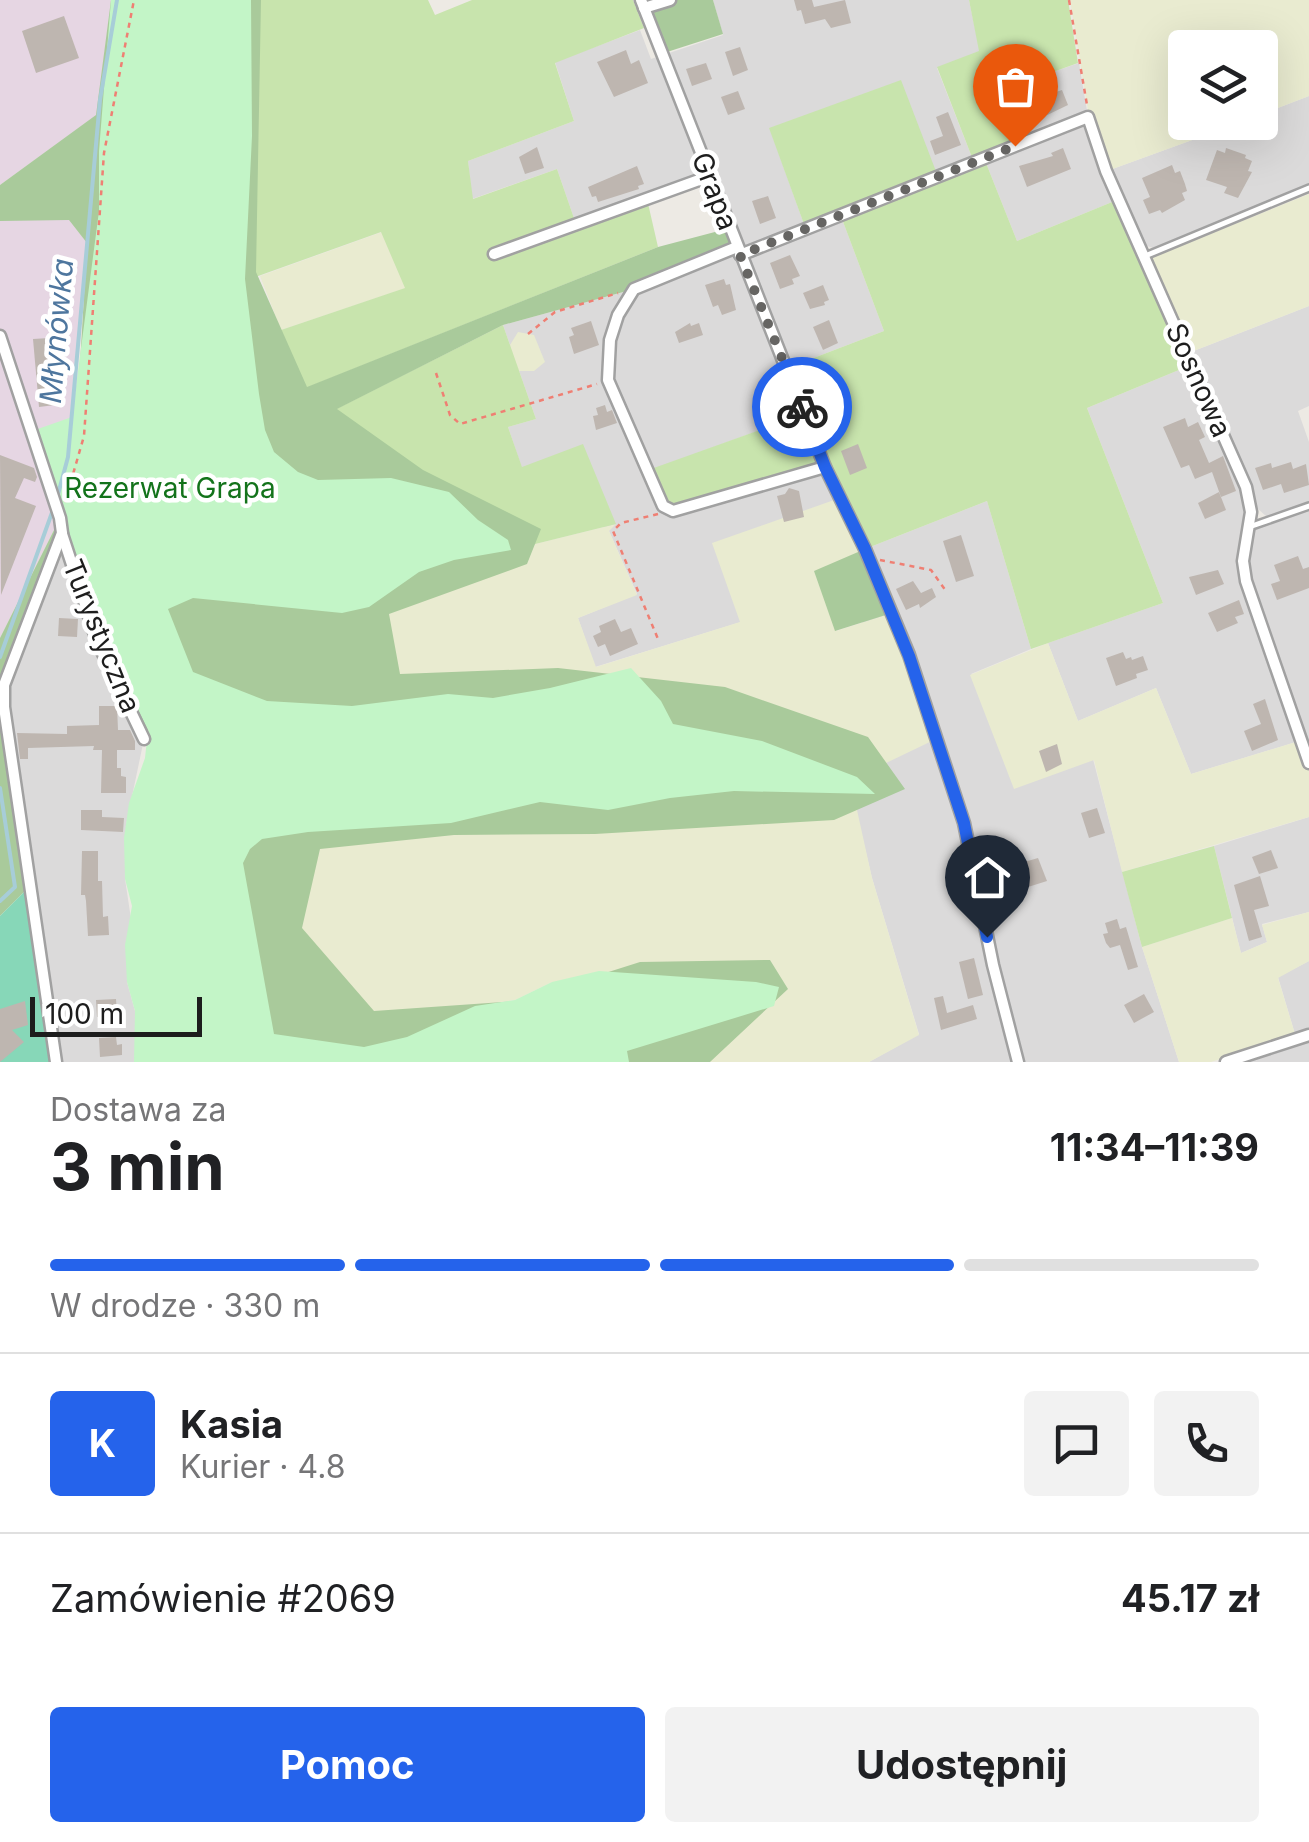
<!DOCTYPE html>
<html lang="pl">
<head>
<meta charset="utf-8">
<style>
	:root { --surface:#fff; --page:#f2f2f2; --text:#202124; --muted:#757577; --line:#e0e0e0; --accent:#2563eb }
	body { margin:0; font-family:Inter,sans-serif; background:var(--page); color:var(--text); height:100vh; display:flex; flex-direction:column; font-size:38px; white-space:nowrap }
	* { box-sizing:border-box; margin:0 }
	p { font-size:32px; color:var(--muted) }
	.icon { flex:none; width:55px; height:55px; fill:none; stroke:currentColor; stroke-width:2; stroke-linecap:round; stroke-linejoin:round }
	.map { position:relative; height:1062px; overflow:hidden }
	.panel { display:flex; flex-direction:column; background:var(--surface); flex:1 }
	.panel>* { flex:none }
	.tools { position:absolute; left:1168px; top:30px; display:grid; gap:20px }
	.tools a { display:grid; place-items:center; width:110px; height:110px; border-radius:10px; background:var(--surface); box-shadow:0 10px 40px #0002; font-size:50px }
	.scale { position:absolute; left:30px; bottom:25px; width:172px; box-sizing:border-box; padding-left:10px; border:5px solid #1d1d1d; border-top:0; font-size:28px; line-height:35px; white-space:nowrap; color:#1d1d1d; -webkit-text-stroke:8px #fff; paint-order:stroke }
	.pin { position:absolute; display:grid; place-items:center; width:85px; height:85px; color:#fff; margin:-102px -42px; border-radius:50% 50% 50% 0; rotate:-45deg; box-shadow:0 0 10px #0007 }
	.pin .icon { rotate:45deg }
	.courier { position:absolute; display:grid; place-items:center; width:100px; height:100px; margin:-50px; border:8px solid #2563eb; border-radius:50%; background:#fff; color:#222; box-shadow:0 2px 12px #0007 }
	.headline em { font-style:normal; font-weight:700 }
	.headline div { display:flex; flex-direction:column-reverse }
	.headline { display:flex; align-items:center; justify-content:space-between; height:170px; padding:0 50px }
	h1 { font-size:65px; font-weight:700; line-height:75px }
	.bar { display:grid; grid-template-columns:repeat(4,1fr); gap:15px 10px; align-content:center; height:120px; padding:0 50px }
	.bar i { height:12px; border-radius:8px; background:var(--line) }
	.bar .selected { background:var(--accent) }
	.bar p { grid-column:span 4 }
	.line { display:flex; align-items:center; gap:25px; padding:0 50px; border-top:2px solid var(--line) }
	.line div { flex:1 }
	.round { display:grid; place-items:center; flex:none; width:105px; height:105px; border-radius:10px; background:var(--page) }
	.cta { display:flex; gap:20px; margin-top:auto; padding:20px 50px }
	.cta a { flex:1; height:115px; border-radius:10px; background:var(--accent); color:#fff; font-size:40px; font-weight:700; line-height:115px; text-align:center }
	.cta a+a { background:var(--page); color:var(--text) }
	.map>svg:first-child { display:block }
	.residential { fill:#dbdada }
	.industrial { fill:#e6d6e3 }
	.farmland { fill:#e9ebd0 }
	.grass { fill:#c8e4ad }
	.forest { fill:#a9ca9b }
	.park { fill:#c3f5c7 }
	.pitch { fill:#87d7b8 }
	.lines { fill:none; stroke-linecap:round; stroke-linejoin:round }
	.stream { stroke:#a7cdd8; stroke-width:4 }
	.building { fill:#beb6b0 }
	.lane-casing { stroke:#a1a1a1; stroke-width:10 }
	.street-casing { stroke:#a1a1a1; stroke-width:15 }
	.path { stroke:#ef7f73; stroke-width:2.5; stroke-dasharray:5 5; stroke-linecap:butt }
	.lane { stroke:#fff; stroke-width:5 }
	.street { stroke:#fff; stroke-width:10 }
	.done { stroke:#666563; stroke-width:10; stroke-dasharray:0 18 }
	.route { stroke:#2563eb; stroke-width:12 }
	.labels { text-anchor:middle; stroke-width:9; stroke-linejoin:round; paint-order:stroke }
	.street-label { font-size:28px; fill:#1d1d1d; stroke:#fff }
	.park-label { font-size:28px; fill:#13731b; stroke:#fff }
	.water-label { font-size:30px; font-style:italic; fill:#4e769e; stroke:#fff }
</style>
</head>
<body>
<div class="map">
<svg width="1309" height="1062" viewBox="0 0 1309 1062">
	<rect width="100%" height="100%" fill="#edeae4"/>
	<!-- residential -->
	<g class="residential">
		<path d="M713,0H969L980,52L937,68L973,160L937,174L770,129L805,227L747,247L743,246L714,174L577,227L557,169L472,199L468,161L574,121L555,62L640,30L651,59L723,35Z"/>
		<path d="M1079,63L1088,117L1011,144L994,92Z"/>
		<path d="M1309,96V185L1153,248L1142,244L1107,171L1239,123L1260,122V115Z"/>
		<path d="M1086,120L1117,200L1017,241L986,163Z"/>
		<path d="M842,219L884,331L790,367L802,415L648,471L673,512L825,470L837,499L741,622L595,667L578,618L637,594L609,531L522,468L508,427L536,419L503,325L634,289L737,247L739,254Z"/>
		<path d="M1309,306V406L1298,411L1309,442V502L1267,517L1257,508L1191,352Z"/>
		<path d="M1191,365L1248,498V513L1239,543L1243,583H1250L1247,560L1255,529L1309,509V748L1303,731L1296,742L1191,774L1156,688L1078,721L1048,643L1163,603L1087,408Z"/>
		<path d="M987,501L1031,649L971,674L1093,759L1142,947L1179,1062H869L919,1034L872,878L856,810L865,549Z"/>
		<path d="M62,533L144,739L126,825L125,879L131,919L127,982L135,1011L138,1062H56L4,685Z"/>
		<path d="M1309,817V912L1262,924L1267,942L1241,953L1214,846Z"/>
		<path d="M1309,961V1029L1295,1034L1278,977Z"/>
		<path d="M1309,1041V1062H1239L1248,1059Z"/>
	</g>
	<!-- industrial -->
	<g class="industrial">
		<path d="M0,0H111L97,115L0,185Z"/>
		<path d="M0,219L70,220L87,243L60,518L0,638Z"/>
	</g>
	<!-- farmland -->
	<g class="farmland">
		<path d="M1070,0H1309V96L1260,115V48H1185V122L1239,123L1107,171L1089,116Z"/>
		<path d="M1309,194V306L1191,352L1150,264L1151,258Z"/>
		<path d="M382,232L406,288L281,330L260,276Z"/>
		<path d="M518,332L534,335L545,362L534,371H519L513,358L510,345Z"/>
		<path d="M837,499L865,549L836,631L892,613L936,739L857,777L550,688L400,675L369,607L511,550L616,524L609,531L637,595L578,618L596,667L740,622L712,543Z"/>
		<path d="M1048,643L1078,721L1156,688L1191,774L1296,742L1299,734L1309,759V817L1122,872L1094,760L1014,789L970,675Z"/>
		<path d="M875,794L857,810L872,878L919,1035L869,1062H629L552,982L515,1000L475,1006L364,1047L250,849Z"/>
		<path d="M1309,912V961L1278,978L1295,1034L1211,1062H1179L1142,947L1232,918L1241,953L1267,942L1262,925Z"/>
	</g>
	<!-- grass -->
	<g class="grass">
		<path d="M251,0H428L435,15L472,0H633L644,28L555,63L574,121L468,161L473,199L557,169L576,224L647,199L658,247L306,388L281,330L405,288L381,232L247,280Z"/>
		<path d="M969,0H1068L1078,63L994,93L1011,144L973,160L937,67L979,51Z"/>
		<path d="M901,80L937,174L805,227L769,128Z"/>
		<path d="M986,163L1017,241L1117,200L1191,365L1087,408L1163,603L1031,649L987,501L865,549L790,367L884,331L842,219Z"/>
		<path d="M503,325L536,419L508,427L522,467L583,444L616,524L511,550L336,409Z"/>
		<path d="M802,415L821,465L672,504L666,502L651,469Z"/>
		<path d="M1214,846L1232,918L1142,947L1122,872Z"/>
	</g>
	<!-- forest -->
	<g class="forest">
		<path d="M111,0H261L256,272L307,387L658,247L730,228L737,247L634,289L503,325L337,409L423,470L541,529L527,564L389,614L400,674L558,668L725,687L868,737L905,789L834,820L595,834L454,835L320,849L302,928L374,1011L517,1001L640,962L770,960L788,989L710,1062H139L149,736L70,559L65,496L80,365L87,243L69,220L0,221V185L96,115Z"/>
		<path d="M647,0H713L723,34L667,52Z"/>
		<path d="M60,518L62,533L4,685L30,886L0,916V638Z"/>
		<path d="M865,549L892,613L835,631L814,571Z"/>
	</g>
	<!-- park -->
	<path class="park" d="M111,0H251L252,136L245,279L259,394L265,430L274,452L298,472L318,480L391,478L449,492L478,520L508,540L511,550L454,560L419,572L369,607L342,613L193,598L168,609L193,672L267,701L352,706L448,694L493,698L550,688L631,668L661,701L673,724L762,741L857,777L875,794L734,791L670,798L608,810L540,802L451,823L308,832L262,839L250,849L243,863L274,1034L364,1047L407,1037L475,1006L515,1000L552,982L599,971L756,982L779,987L774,1006L627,1051L629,1062H134L135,1011L127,982L125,945L132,906L125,879L124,838L129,803L145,758L148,730L88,608L62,512L32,431L72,417L99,211V151Z"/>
	<!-- pitch -->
	<path class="pitch" d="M30,886L56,1062H0V916Z"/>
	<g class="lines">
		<!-- stream -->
		<g class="stream">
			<path d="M57,498L68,457L100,100L117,0"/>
			<path d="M0,657L54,507"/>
			<path d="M0,788L15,887L0,901"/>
		</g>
	</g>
	<!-- building -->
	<g class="building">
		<path d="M794,0H812L814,7L845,0L851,23L831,28L825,19L805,24L801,10L797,11Z"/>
		<path d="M64,16L79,58L36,73L22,31Z"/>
		<path d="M740,47L748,70L733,76L725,52Z"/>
		<path d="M626,50L631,64L639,60L648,83L614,97L597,62Z"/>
		<path d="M706,63L712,79L692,86L686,69Z"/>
		<path d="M1055,89L1056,92L1062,90L1068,105L1041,118L1032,99Z"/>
		<path d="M738,91L745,109L728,115L721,97Z"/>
		<path d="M948,112L961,145L935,155L930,141L943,136L936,117Z"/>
		<path d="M537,147L544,168L525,174L519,157Z"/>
		<path d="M1063,148L1071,169L1027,187L1019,166L1053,156L1051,153Z"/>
		<path d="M1226,148L1246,155L1245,158L1252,161L1248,171L1252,172L1238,198L1224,193L1227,187L1206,180L1217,150L1225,153Z"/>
		<path d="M1172,165L1175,173L1180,171L1185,184L1187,191L1182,193L1185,200L1162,213L1160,210L1149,214L1143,200L1150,197L1142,178Z"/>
		<path d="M637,166L644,184L638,186L639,189L598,202L596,196L592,197L588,187Z"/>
		<path d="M768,196L776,218L760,224L752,201Z"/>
		<path d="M790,255L800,276L792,279L794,284L780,289L770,263Z"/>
		<path d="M724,279L726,285L730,284L736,310L722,315L718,305L713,307L705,285Z"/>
		<path d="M823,285L829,300L824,302L825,305L810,309L803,293Z"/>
		<path d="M829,320L838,343L823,350L813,327Z"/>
		<path d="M591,321L599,345L574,354L569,337L574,335L571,328Z"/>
		<path d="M690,323L691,326L699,323L703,335L679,343L675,332Z"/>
		<path d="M49,338L55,405L39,407L33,339Z"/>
		<path d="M605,405L607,412L612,410L617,423L596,430L593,416L598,415L596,408Z"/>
		<path d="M1185,418L1188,427L1198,422L1205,437L1199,440L1209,463L1223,456L1236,491L1221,497L1212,472L1195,479L1189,465L1181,468L1163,427Z"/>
		<path d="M858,444L867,468L850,475L841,451Z"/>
		<path d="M0,455L34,468L37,477L35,482L24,478L15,498L36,506L1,595Z"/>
		<path d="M1291,462L1293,469L1306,464L1309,485L1284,493L1281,484L1263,490L1255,468L1271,463L1272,468Z"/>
		<path d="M789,488L799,491L804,517L784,522L777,496L785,494Z"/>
		<path d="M1219,492L1226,510L1205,519L1198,503Z"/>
		<path d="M961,535L974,576L956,582L943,541Z"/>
		<path d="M1298,556L1303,569L1309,567V588L1277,600L1271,584L1280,581L1274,565Z"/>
		<path d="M1218,570L1224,584L1196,595L1189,577Z"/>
		<path d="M913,581L921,593L932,588L936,597L920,608L919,604L906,610L896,589Z"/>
		<path d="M1239,600L1244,614L1235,617L1238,623L1217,632L1208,613Z"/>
		<path d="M59,618L78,619L77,637L58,636Z"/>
		<path d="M615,619L621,632L631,628L638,644L610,656L605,644L598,647L593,636L601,632L599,626Z"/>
		<path d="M1123,652L1126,659L1131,657L1132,660L1143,656L1148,670L1136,674L1137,678L1116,686L1106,658Z"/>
		<path d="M1265,699L1278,740L1252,751L1244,731L1261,724L1253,704Z"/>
		<path d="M99,706H117L118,730H130L135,741V750H117V768H121V776L126,777V793H101L102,750H93L94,746L28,748V759H20L17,733L67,734V726L99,725Z"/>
		<path d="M1057,744L1062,764L1046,772L1039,751Z"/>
		<path d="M1097,808L1105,833L1089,838L1081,813Z"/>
		<path d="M81,810H102V817L124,818L123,832L81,830Z"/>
		<path d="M1271,850L1278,868L1259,874L1252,857Z"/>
		<path d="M82,851H98V881H102L103,917L108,916L109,935L88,936L86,901L85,895H81Z"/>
		<path d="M1038,858L1047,881L1028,887L1021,863Z"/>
		<path d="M1260,876L1269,906L1254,910L1262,937L1249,941L1234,885Z"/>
		<path d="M1117,919L1120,929L1126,927L1138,967L1128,970L1120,945L1110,948L1106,943L1103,934L1108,933L1105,923Z"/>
		<path d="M974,958L983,995L968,999L959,962Z"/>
		<path d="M1144,994L1154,1012L1134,1023L1124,1005Z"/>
		<path d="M943,996L947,1013L973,1005L977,1019L941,1030L934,998Z"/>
		<path d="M116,999L117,1016L97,1017L96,1000Z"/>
		<path d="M25,1001L28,1025L12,1030L24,1042L0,1062V1009Z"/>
		<path d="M116,1037L117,1045L122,1044V1055L100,1057L99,1038Z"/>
	</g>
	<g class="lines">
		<!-- lane casing -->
		<g class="lane-casing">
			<g id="lane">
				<path d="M1145,256L1309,188"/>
				<path d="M1252,526L1309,506"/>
			</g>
		</g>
		<!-- street casing -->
		<g class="street-casing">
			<g id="street">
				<path d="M641,0L825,467L865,549L909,655L964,823L993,965L1018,1062"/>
				<path d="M644,8L670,0"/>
				<path d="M737,247L634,289L618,315L610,340L608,380L663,506L673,511L825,467"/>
				<path d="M494,254L710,176"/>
				<path d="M740,255L1088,117L1106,171L1246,487L1251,512L1243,561L1246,581L1309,763"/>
				<path d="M0,336L60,518L62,533L4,685V707L56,1062"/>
				<path d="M62,534L97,641L144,739"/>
				<path d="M1226,1062L1309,1035"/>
			</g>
		</g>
		<!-- path -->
		<g class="path">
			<path d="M1069,0L1087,105"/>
			<path d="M528,334L555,312L618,293"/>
			<path d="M436,373L450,415L460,424L597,384"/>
			<path d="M65,502L84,436L104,153L134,0"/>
			<path d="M658,514L621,523L613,531L658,639"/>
			<path d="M880,560L931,570L946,591"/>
		</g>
		<!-- lane -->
		<use href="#lane" class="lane"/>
		<!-- street -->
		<use href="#street" class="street"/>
	</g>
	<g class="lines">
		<!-- done -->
		<path class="done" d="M802,407L740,255L1015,146"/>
		<!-- route -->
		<path class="route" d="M802,407L825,467L865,549L909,656L964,823L987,937"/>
	</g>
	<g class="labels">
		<!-- street labels -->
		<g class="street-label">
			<text transform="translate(715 191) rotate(69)" y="10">Grapa</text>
			<text transform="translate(1199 380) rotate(66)" y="10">Sosnowa</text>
			<text transform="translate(102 636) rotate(68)" y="10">Turystyczna</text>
		</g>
		<!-- park labels -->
		<g class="park-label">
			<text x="170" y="498">Rezerwat Grapa</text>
		</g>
		<!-- water labels -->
		<g class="water-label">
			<text transform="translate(57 331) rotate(-85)" y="10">Młynówka</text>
		</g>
	</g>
</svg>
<div class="tools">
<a><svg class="icon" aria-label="layers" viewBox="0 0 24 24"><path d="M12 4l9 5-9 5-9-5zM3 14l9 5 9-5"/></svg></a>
</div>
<div class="scale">100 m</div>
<div class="pin" style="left:1015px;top:146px;background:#ea580c"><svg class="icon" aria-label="bag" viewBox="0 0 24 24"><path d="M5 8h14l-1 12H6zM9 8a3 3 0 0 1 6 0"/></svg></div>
<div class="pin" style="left:987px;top:937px;background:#1f2937"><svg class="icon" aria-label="home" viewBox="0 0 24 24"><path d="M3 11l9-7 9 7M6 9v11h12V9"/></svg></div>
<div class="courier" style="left:802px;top:407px"><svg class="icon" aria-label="bike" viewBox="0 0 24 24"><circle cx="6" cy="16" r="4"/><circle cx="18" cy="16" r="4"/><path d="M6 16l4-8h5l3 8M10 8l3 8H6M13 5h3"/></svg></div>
</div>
<section class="panel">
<div class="headline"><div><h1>3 min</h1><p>Dostawa za</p></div><em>11:34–11:39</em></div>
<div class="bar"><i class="selected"></i><i class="selected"></i><i class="selected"></i><i></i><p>W drodze · 330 m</p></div>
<div class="line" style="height:180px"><b class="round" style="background:var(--accent);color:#fff">K</b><div><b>Kasia</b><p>Kurier · 4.8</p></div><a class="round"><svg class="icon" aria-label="chat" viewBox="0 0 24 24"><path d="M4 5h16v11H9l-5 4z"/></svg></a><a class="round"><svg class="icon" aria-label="phone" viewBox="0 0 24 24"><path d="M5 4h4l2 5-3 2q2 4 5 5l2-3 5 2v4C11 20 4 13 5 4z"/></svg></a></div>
<div class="line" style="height:130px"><div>Zamówienie #2069</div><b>45.17 zł</b></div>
<div class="cta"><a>Pomoc</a><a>Udostępnij</a></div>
</section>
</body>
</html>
